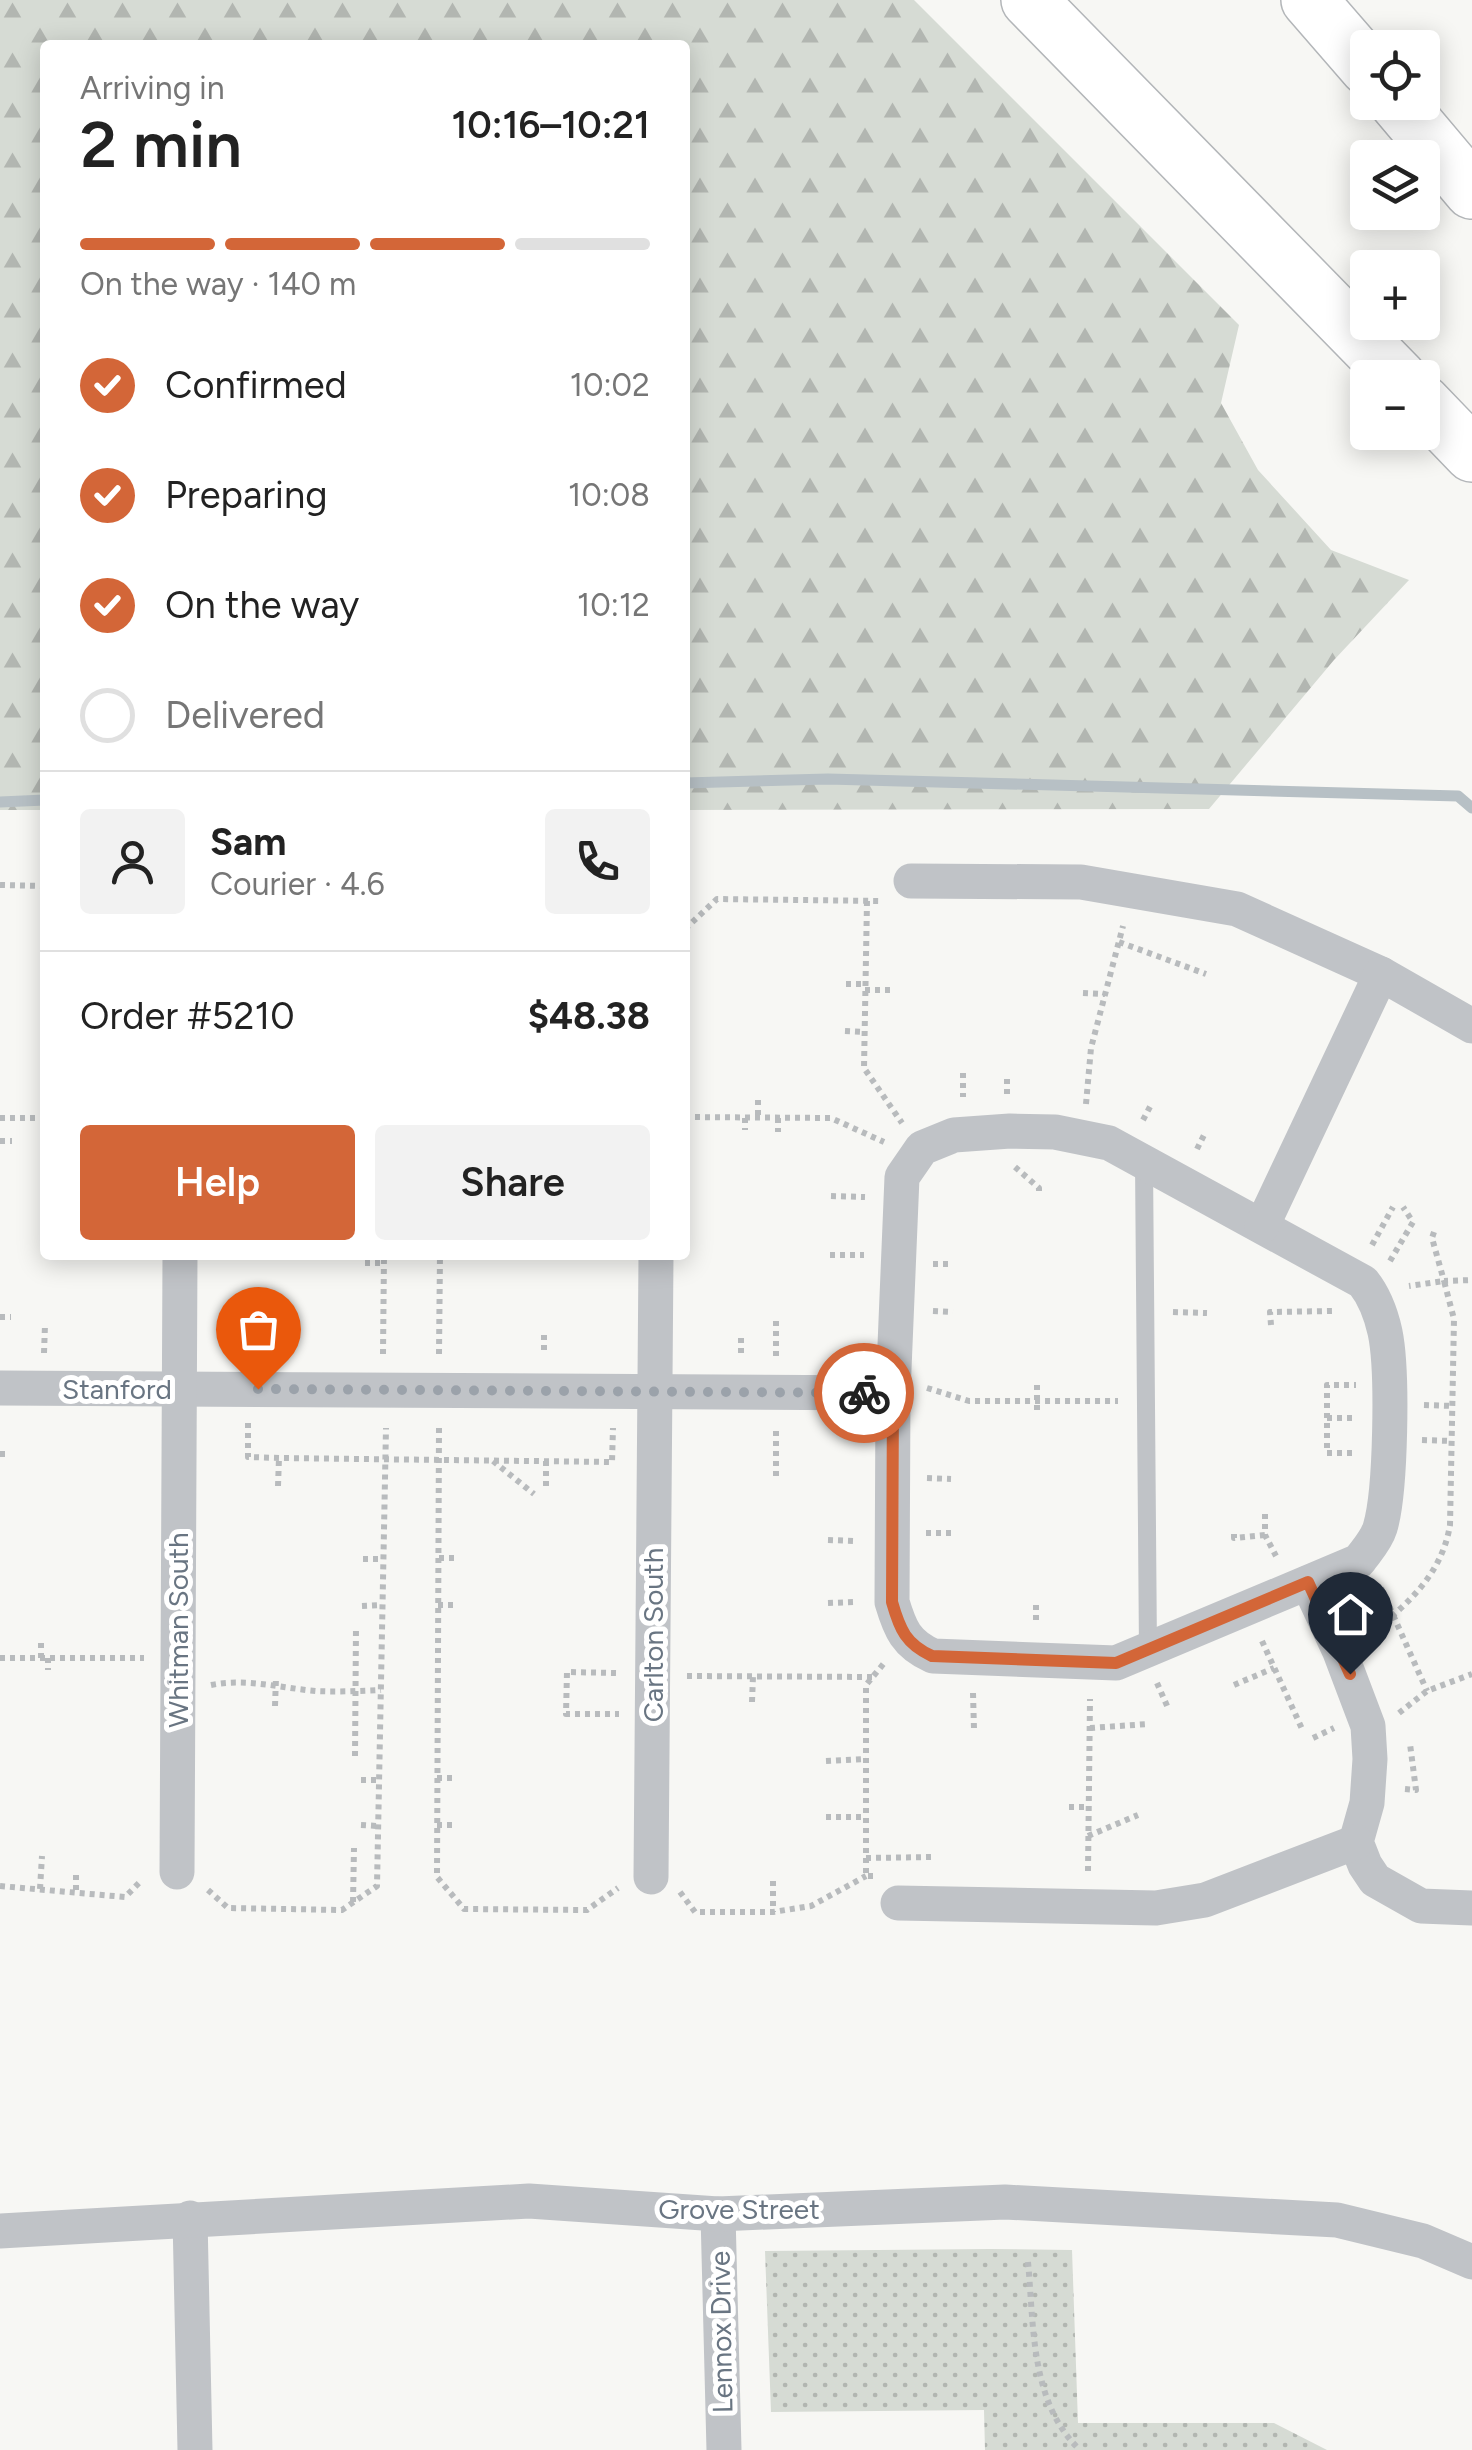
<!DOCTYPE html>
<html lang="en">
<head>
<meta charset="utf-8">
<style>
	:root { --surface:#fff; --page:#f2f2f2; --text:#222; --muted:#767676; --line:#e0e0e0; --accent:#d36638 }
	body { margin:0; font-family:Figtree,sans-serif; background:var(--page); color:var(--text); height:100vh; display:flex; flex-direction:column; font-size:38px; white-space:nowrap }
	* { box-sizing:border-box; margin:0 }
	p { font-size:32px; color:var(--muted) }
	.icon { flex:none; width:55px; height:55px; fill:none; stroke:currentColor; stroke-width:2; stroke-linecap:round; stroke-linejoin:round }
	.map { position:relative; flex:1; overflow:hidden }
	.side { position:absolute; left:40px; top:40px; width:650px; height:1220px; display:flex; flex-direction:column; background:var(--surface); border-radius:10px; box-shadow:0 5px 25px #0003 }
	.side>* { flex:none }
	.controls { position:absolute; left:1350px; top:30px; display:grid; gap:20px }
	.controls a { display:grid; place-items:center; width:90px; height:90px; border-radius:10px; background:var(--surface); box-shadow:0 5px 25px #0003; font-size:50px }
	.pin { position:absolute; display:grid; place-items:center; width:85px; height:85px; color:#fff; margin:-102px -42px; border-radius:50% 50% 50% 0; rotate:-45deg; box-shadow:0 0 10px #0007 }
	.pin .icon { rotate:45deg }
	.courier { position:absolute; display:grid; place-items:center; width:100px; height:100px; margin:-50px; border:8px solid #d36638; border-radius:50%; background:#fff; color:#222; box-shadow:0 2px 12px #0007 }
	.summary em { font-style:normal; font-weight:600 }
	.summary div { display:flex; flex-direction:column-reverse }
	.summary { display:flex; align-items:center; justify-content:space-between; height:170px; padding:0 40px }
	h1 { font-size:65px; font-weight:600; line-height:75px }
	.bar { display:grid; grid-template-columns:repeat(4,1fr); gap:15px 10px; align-content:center; height:120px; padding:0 40px }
	.bar i { height:12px; border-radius:8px; background:var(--line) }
	.bar .active { background:var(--accent) }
	.bar p { grid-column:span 4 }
	.line { display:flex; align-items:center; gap:25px; padding:0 40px; border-top:2px solid var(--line) }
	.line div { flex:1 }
	.round { display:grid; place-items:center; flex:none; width:105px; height:105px; border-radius:10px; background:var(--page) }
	ol { padding:0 40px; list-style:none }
	li { display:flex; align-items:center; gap:30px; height:110px }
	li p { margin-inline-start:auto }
	li .icon { padding:10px; border-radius:50%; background:var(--accent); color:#fff; stroke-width:4 }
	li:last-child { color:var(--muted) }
	li i { width:55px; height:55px; border:5px solid var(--line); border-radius:50% }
	.button { display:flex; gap:20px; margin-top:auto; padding:20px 40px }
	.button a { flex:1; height:115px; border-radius:10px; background:var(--accent); color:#fff; font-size:40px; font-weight:600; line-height:115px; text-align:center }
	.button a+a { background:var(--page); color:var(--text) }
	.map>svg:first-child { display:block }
	.forest { fill:url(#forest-firs) }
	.park { fill:url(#park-dots) }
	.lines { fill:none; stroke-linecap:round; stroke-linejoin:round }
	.stream { stroke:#b7c0c5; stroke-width:11 }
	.highway-casing { stroke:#b3b6b9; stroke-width:58 }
	.path { stroke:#b8bbbd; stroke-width:6; stroke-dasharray:5 5; stroke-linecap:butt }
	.lane { stroke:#c0c3c7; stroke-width:18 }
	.street { stroke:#c0c3c7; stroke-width:35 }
	.highway { stroke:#fff; stroke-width:55 }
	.done { stroke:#9ba2aa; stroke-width:10; stroke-dasharray:0 18 }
	.route { stroke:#d36638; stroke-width:12 }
	.labels { text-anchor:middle; stroke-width:10; stroke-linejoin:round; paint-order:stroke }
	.street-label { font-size:28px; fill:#697582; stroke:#fff }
</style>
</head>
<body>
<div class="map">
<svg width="1472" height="2450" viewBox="0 0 1472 2450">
	<defs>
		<pattern id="forest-firs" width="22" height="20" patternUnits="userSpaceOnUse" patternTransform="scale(2.5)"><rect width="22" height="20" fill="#d6dbd4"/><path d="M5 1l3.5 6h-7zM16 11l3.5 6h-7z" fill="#b2b6b1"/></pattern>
		<pattern id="park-dots" width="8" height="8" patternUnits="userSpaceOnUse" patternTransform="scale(2.5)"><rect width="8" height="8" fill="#d6dbd4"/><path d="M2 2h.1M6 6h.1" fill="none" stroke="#b2b6b1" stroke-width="1.8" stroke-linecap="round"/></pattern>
	</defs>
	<rect width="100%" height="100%" fill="#f7f7f4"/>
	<!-- forest -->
	<path class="forest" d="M0,0H914L1239,325L1221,403L1258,470L1331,550L1409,580L1334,660L1209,809L685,810V45H45V810H0Z"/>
	<!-- park -->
	<path class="park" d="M990,2249L1072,2250L1078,2423H1274L1327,2450H985L984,2410L771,2412L765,2251Z"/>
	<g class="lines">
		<!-- stream -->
		<g class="stream">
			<path d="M685,783L828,779L1458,796L1472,808"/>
			<path d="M0,802L45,800"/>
		</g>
		<!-- highway casing -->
		<g class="highway-casing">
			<g id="highway">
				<path d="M1029,0L1399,378"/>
				<path d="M1309,0L1368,68"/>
				<path d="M1397,102L1472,191"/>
				<path d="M1422,402L1472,454"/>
			</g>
		</g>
		<!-- path -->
		<g class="path">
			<path d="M0,885L45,886"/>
			<path d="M867,901L864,1068L902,1123"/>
			<path d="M685,929L717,899L882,901"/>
			<path d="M1119,942L1206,974"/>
			<path d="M846,984H865"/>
			<path d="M865,990H892"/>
			<path d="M1083,993L1105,994"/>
			<path d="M845,1031L865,1032"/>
			<path d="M963,1073V1097"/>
			<path d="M1007,1094V1075"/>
			<path d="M758,1100V1118"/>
			<path d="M1086,1104L1091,1048L1123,926"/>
			<path d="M685,1117L831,1118L884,1142"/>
			<path d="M0,1118H45"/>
			<path d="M745,1118V1130"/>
			<path d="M778,1118V1132"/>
			<path d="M1143,1120L1152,1103"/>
			<path d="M0,1141H12"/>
			<path d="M1197,1149L1205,1133"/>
			<path d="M1015,1167L1039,1188V1194"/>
			<path d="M831,1196L865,1197"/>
			<path d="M1434,1232L1432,1238L1444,1281L1472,1280"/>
			<path d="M1372,1245L1393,1207"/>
			<path d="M830,1255H864"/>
			<path d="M1390,1261L1413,1222L1403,1207"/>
			<path d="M365,1263H384"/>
			<path d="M933,1264H952"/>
			<path d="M933,1311L953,1312"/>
			<path d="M1173,1312L1207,1313"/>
			<path d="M0,1317H11"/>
			<path d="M1271,1325L1270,1312L1335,1311"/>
			<path d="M279,1333V1356"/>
			<path d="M544,1335V1354"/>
			<path d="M741,1338V1357"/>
			<path d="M44,1353L45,1325"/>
			<path d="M383,1354L384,1255"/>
			<path d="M439,1354L440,1255"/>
			<path d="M776,1356V1317"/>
			<path d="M230,1357V1325H258"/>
			<path d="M1037,1385V1414"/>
			<path d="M927,1388L969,1401H1118"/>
			<path d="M1424,1405L1453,1406"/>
			<path d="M1327,1418H1356"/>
			<path d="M248,1423V1457L279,1458L612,1462L613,1428"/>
			<path d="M439,1428L437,1877L464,1909L587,1910L618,1888"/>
			<path d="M1422,1440L1452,1441"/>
			<path d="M1352,1453H1327V1385H1356"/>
			<path d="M0,1454H9"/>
			<path d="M493,1461L534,1494"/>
			<path d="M546,1461V1487"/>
			<path d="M776,1476V1426"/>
			<path d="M927,1478L951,1479"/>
			<path d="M278,1486L279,1458"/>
			<path d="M1265,1514V1535L1276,1556"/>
			<path d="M926,1533H951"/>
			<path d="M1234,1534V1538L1265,1535"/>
			<path d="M828,1540L856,1541"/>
			<path d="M439,1558H457"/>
			<path d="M363,1559H383"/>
			<path d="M1381,1588L1427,1691"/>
			<path d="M828,1603L856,1602"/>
			<path d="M438,1605H457"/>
			<path d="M1036,1605V1624"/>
			<path d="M362,1606L382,1605"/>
			<path d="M1368,1635C1407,1606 1442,1574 1450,1525L1454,1319L1444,1281L1409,1286"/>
			<path d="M1262,1641L1303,1731"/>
			<path d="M0,1658H144"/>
			<path d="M41,1658V1639"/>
			<path d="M48,1658V1670"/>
			<path d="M616,1673L567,1672L566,1714H619"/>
			<path d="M687,1676L873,1677"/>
			<path d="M1157,1683L1168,1708"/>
			<path d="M211,1685C246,1678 281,1688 316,1691C337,1692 359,1691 381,1690"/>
			<path d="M1234,1685L1274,1668"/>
			<path d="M973,1693L974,1729"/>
			<path d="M752,1702L753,1676"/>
			<path d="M275,1706L276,1678"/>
			<path d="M1399,1713L1427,1691L1472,1674"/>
			<path d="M1090,1728L1148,1724"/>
			<path d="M1313,1738L1334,1728"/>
			<path d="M355,1756L356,1628"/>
			<path d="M826,1761L866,1759"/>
			<path d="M437,1778H454"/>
			<path d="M361,1780H379"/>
			<path d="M1405,1789L1416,1790L1410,1744"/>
			<path d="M1069,1807H1089"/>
			<path d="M826,1817H866"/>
			<path d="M361,1825L378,1826"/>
			<path d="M437,1825H454"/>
			<path d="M1088,1836L1138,1815"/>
			<path d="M866,1858L934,1857"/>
			<path d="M1088,1871L1090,1699"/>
			<path d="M76,1875V1893"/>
			<path d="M873,1876H866V1685L885,1662"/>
			<path d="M773,1881V1912"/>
			<path d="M0,1886L125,1897L141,1881"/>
			<path d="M40,1889L42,1856"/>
			<path d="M208,1890L228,1908L342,1910L377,1886L386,1428"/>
			<path d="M680,1892L695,1912H773L811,1906L866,1876"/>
			<path d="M353,1902L354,1848"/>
			<path d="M1028,2262C1034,2325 1030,2403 1080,2450"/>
		</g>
		<!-- lane -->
		<path class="lane" d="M1144,1162L1148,1651"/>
		<!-- street -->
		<g class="street">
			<path d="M911,881L1081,882L1237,909L1381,974"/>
			<path d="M1010,1131L1055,1132L1109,1143L1363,1282C1375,1297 1381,1314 1385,1332C1393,1370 1391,1492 1380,1528C1376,1541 1366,1551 1359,1561L1116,1663L933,1656C906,1644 900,1629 892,1602L893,1393L902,1177L922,1148L954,1135Z"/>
			<path d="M1262,1226L1381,974L1472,1026"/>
			<path d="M0,1388L893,1393"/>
			<path d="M1308,1583L1340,1652L1368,1726L1370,1759L1367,1803L1356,1842L1365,1865L1375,1880L1421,1906L1472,1908"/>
			<path d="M177,1872L180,1255"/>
			<path d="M651,1877L656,1255"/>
			<path d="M898,1903L1156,1908L1205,1900L1356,1842"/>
			<path d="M718,2214L724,2450"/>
			<path d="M190,2218L195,2450"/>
			<path d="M0,2231L529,2201L718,2214L1005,2202L1337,2220L1423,2241L1472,2262"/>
		</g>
		<!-- highway -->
		<use href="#highway" class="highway"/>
	</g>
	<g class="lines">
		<!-- done -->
		<path class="done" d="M258,1389L864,1393"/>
		<!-- route -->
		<path class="route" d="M864,1393H893L892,1602C900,1630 906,1644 932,1656L1116,1663L1308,1582L1350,1674"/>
	</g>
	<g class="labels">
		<!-- street labels -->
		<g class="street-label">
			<text x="117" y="1399">Stanford</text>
			<text transform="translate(178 1630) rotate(-90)" y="10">Whitman South</text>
			<text transform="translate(653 1635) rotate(-90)" y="10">Carlton South</text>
			<text x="739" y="2219">Grove Street</text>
			<text transform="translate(721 2332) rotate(-91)" y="10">Lennox Drive</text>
		</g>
	</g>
</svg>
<div class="controls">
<a><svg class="icon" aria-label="locate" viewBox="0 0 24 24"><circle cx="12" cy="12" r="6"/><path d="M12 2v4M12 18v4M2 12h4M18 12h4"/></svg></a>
<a><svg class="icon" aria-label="layers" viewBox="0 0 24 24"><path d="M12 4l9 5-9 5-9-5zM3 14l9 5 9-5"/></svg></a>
<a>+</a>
<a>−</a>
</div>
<div class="pin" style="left:258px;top:1389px;background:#ea580c"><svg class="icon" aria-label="bag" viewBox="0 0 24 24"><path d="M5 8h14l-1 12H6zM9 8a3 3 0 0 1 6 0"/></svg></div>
<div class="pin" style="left:1350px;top:1674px;background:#1f2937"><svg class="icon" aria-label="home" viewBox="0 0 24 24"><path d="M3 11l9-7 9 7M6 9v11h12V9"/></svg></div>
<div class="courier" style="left:864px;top:1393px"><svg class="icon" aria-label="bike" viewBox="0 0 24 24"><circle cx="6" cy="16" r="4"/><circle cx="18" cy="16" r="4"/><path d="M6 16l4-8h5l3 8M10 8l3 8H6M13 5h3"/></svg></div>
<section class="side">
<div class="summary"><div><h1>2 min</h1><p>Arriving in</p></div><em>10:16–10:21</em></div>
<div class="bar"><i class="active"></i><i class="active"></i><i class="active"></i><i></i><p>On the way · 140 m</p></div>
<ol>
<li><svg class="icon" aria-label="check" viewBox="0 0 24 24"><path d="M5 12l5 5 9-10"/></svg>Confirmed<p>10:02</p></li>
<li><svg class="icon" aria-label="check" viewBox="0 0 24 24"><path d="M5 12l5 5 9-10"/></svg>Preparing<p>10:08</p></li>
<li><svg class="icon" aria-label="check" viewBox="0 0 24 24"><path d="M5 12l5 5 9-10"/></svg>On the way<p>10:12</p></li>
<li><i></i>Delivered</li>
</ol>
<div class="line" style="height:180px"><a class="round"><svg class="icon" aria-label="person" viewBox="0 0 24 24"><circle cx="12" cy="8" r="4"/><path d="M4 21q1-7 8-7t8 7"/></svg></a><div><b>Sam</b><p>Courier · 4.6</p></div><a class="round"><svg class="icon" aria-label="phone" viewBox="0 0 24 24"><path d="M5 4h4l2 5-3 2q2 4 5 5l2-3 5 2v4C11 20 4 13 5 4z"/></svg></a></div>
<div class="line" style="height:130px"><div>Order #5210</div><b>$48.38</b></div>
<div class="button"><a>Help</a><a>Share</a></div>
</section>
</div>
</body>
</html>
